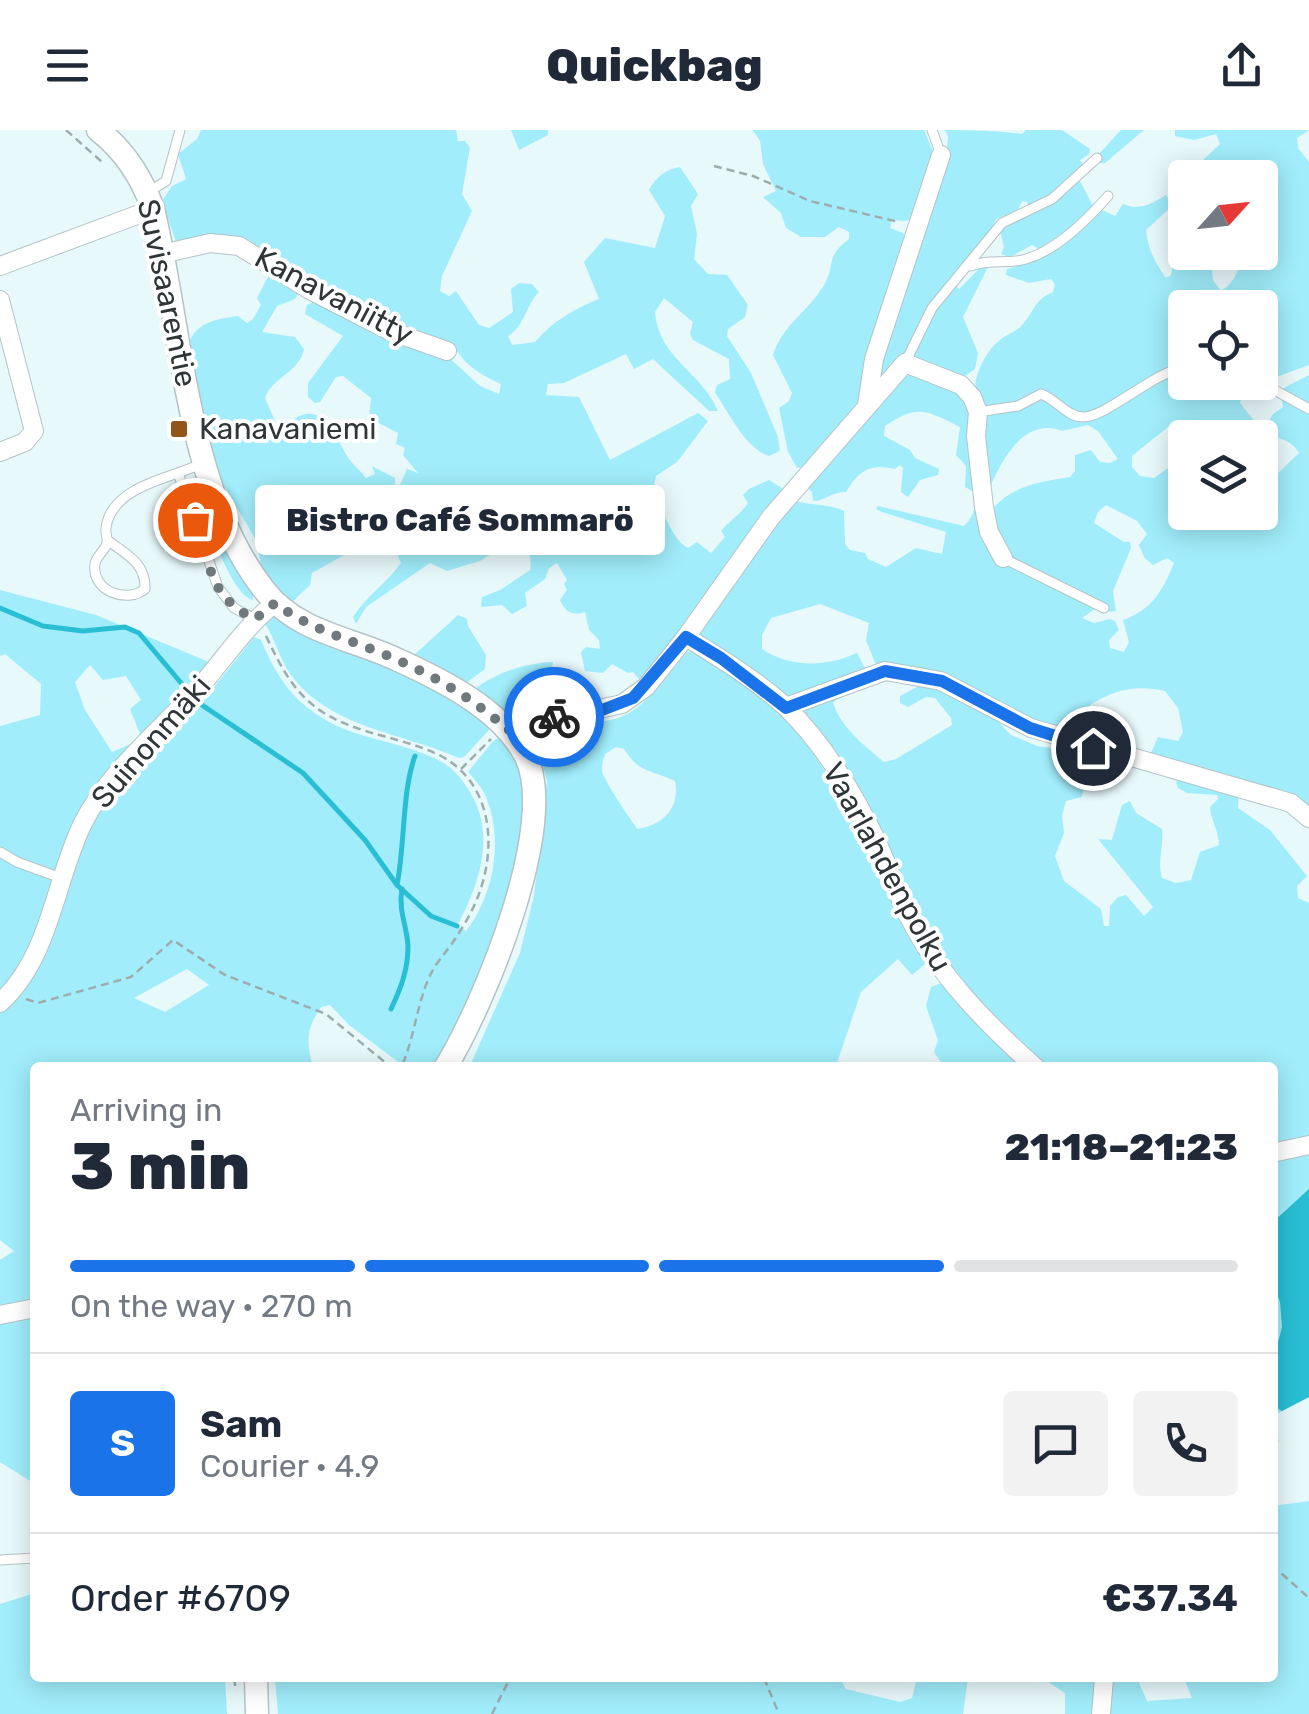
<!DOCTYPE html>
<html lang="en">
<head>
<meta charset="utf-8">
<style>
	:root { --surface:#fff; --page:#f2f2f3; --text:#1f2937; --muted:#747a83; --line:#e0e1e3; --accent:#1a73e8 }
	body { margin:0; font-family:Rubik,sans-serif; background:var(--page); color:var(--text); height:100vh; display:flex; flex-direction:column; font-size:38px; white-space:nowrap }
	* { box-sizing:border-box; margin:0 }
	p { font-size:32px; color:var(--muted) }
	.icon { flex:none; width:55px; height:55px; fill:none; stroke:currentColor; stroke-width:2; stroke-linecap:round; stroke-linejoin:round }
	.map { position:relative; flex:1; overflow:hidden }
	.side { position:absolute; left:30px; top:932px; width:1248px; height:620px; display:flex; flex-direction:column; background:var(--surface); border-radius:10px; box-shadow:0 5px 25px #0003 }
	.side>* { flex:none }
	.needle { width:65px; rotate:63deg }
	.tools { position:absolute; left:1168px; top:30px; display:grid; gap:20px }
	.tools a { display:grid; place-items:center; width:110px; height:110px; border-radius:10px; background:var(--surface); box-shadow:0 5px 25px #0003; font-size:50px }
	.pin { position:absolute; display:grid; place-items:center; width:85px; height:85px; color:#fff; margin:-42px; border:5px solid #fff; border-radius:50%; box-shadow:0 2px 10px #0007 }
	.courier { position:absolute; display:grid; place-items:center; width:100px; height:100px; margin:-50px; border:8px solid #1a73e8; border-radius:50%; background:#fff; color:#222; box-shadow:0 2px 12px #0007 }
	.bubble { position:absolute; height:70px; border-radius:10px; background:var(--surface); box-shadow:0 5px 25px #0003; font-size:32px; font-weight:800; line-height:70px; text-align:center }
	.overview em { font-style:normal; font-weight:800 }
	.overview div { display:flex; flex-direction:column-reverse }
	.overview { display:flex; align-items:center; justify-content:space-between; height:170px; padding:0 40px }
	h1 { font-size:65px; font-weight:800; line-height:75px }
	.bar { display:grid; grid-template-columns:repeat(4,1fr); gap:15px 10px; align-content:center; height:120px; padding:0 40px }
	.bar i { height:12px; border-radius:8px; background:var(--line) }
	.bar .active { background:var(--accent) }
	.bar p { grid-column:span 4 }
	.line { display:flex; align-items:center; gap:25px; padding:0 40px; border-top:2px solid var(--line) }
	.line div { flex:1 }
	.round { display:grid; place-items:center; flex:none; width:105px; height:105px; border-radius:10px; background:var(--page) }
	header { display:flex; justify-content:space-between; align-items:center; height:130px; padding:0 40px; background:var(--surface); font-size:45px; font-weight:800 }
	.map>svg:first-child { display:block }
	.green { fill:#a1edfb; fill-rule:evenodd }
	.water { fill:#29bed4 }
	.lines { fill:none; stroke-linecap:round; stroke-linejoin:round }
	.stream { stroke:#29bed4; stroke-width:5 }
	.service-casing { stroke:#b3c3c6; stroke-width:11 }
	.minor-casing { stroke:#b3c3c6; stroke-width:20 }
	.tertiary-casing { stroke:#b3c3c6; stroke-width:25 }
	.path { stroke:#9facae; stroke-width:2.5; stroke-dasharray:8 5; stroke-linecap:butt }
	.service { stroke:#fff; stroke-width:9 }
	.minor { stroke:#fff; stroke-width:18 }
	.tertiary { stroke:#fff; stroke-width:22 }
	.done { stroke:#707a7d; stroke-width:10; stroke-dasharray:0 18 }
	.route { stroke:#1a73e8; stroke-width:12 }
	.poi-dot { fill:#925519; stroke:#fff; stroke-width:4 }
	.labels { text-anchor:middle; stroke-width:8; stroke-linejoin:round; paint-order:stroke }
	.street-label { font-size:30px; fill:#303638; stroke:#fff }
	.poi-label { font-size:30px; fill:#303638; stroke:#fff; text-anchor:start }
</style>
</head>
<body>
<header><svg class="icon" aria-label="menu" viewBox="0 0 24 24"><path d="M4 6h16M4 12h16M4 18h16"/></svg>Quickbag<svg class="icon" aria-label="share" viewBox="0 0 24 24"><path d="M12 15V3M7 8l5-5 5 5M5 13v7h14v-7"/></svg></header>
<div class="map">
<svg width="1309" height="1584" viewBox="0 0 1309 1584">
	<rect width="100%" height="100%" fill="#e8f9fc"/>
	<!-- green -->
	<g class="green">
		<path d="M201,0H456L458,11H465L470,18L462,64L472,81L442,146L440,161L449,166L456,161L479,195L489,198L513,182L511,159L519,153L532,154L539,162C526,175 524,197 508,206L512,215L535,212C553,191 574,179 599,169L584,132L605,108L655,118L665,86L649,60C656,47 666,39 680,37L698,64L691,76L697,104L694,129L708,144L727,145L748,175L745,187L728,199L727,206L751,243L778,307L780,321L769,326C746,319 728,282 715,262L717,255L730,249L729,229L693,210L690,204L693,192L664,168L655,182C659,229 701,241 718,281H709L653,229L634,239L626,224L564,253L548,254L546,265L579,267L610,330L698,283L708,291L677,332L656,346L652,367C667,382 670,408 688,418L697,412L711,423L725,407L721,401C730,390 740,385 748,373L743,365L749,359L769,350L786,361L642,552L633,542L628,543L612,534L603,543L585,541L581,522L586,517L600,519L599,510L589,500L585,482C571,486 566,482 560,470L567,460L564,454L567,450L557,433L549,438L545,449L525,463L527,476L512,484L502,475L481,477L482,467L500,460L530,440C532,426 528,415 517,408L480,431L447,441L430,433L366,477L356,494L353,487C368,464 387,453 401,433L398,426L426,402L415,385L410,383L387,400L389,411L378,415L361,396L346,365L324,355L318,359C319,370 328,370 335,377L336,382L325,387L308,378L297,386L302,410L310,415C326,409 336,404 349,416L346,424L312,443L310,455L290,474L263,443L256,410L219,347L210,320L190,210C199,191 219,189 238,186L247,193L253,189L261,175L257,168L272,139L302,158L295,169L277,176L262,202L295,207L304,219C300,242 271,248 265,268L282,307L288,306L290,292C322,266 335,307 349,329C354,336 361,341 366,348L375,344L372,336L395,348V368L403,376L409,369L400,355L407,339L418,343L403,325L405,318L396,314L398,303L369,288L371,268L343,246L336,247L320,272L315,273L308,267V253L343,206L305,184L307,175L314,172L445,224L480,256L499,264L501,254C479,244 464,235 452,213L402,197L295,146L249,110L217,106L176,112L162,71L172,56L186,49L178,24L197,9Z"/>
		<path d="M511,0H548V5L519,20Z"/>
		<path d="M753,0H924L934,24L916,86L906,91L892,90L890,98L903,103L907,112L863,274L809,335L797,338L788,322L779,278L789,271L792,263L773,225C782,195 809,181 824,155C836,135 824,128 849,109V102L839,97L825,107H801L786,98L781,83L763,67L776,61L763,34L760,11Z"/>
		<path d="M945,0C973,0 998,1 1022,4L1026,0H1062L1090,19L1089,24L1080,30L1083,34L1079,49L1093,76L1076,94L1039,119L1032,115L1010,127L1001,124L1004,117L1000,101L1029,84L1027,72L1022,71L1018,80L996,89L991,103L951,152L959,159L983,135L988,137L963,187L978,223L975,239L965,246L917,234L878,259L880,222L945,33L948,7Z"/>
		<path d="M1121,0H1144L1105,33H1100L1099,24Z"/>
		<path d="M1175,0H1309L1297,8L1298,18L1309,32V235L1279,246L1260,241V178H1185V252L1248,253L1240,273L1263,302L1273,284L1283,277L1281,268L1274,263L1309,245V678L1150,625L1158,607L1178,611L1183,602L1178,578L1165,561C1136,555 1116,559 1090,575L1081,607L1037,596L921,539L875,533L866,510L869,493L820,474L771,488L762,505V519C790,538 827,537 857,523L865,538L788,571L696,505L743,436L794,371C810,375 830,374 844,381L845,414L850,420L865,423L868,429L886,437L916,418L942,424L946,402L882,382L876,379L878,376L964,396C974,387 977,375 974,362L965,357L966,336L956,325L960,297C926,280 918,274 885,296L884,306L910,320L915,328L939,339L938,345L920,350L908,367L901,362L903,338L900,335L895,339C870,333 859,340 846,362C833,361 825,371 813,371L812,362L806,357L906,246L920,242L975,262C974,246 985,222 999,211C1005,205 1014,203 1020,197C1035,183 1032,171 1053,162L1055,154L1051,149L1029,153L1006,145L1007,139L1041,129L1102,80L1115,86L1123,74C1139,81 1152,74 1166,65L1173,75L1146,100C1148,119 1155,133 1166,148L1171,145L1174,128L1186,123L1212,140L1213,150L1221,161C1235,153 1240,137 1243,123L1260,122V48L1189,47L1200,41L1202,31L1220,14L1216,4L1194,10L1175,6ZM1173,293L1183,295L1195,307L1260,308V315L1263,305C1276,306 1292,310 1299,323L1278,343L1260,347V382H1185V326L1154,348L1140,346L1132,337V326ZM1088,295L1098,301L1118,329L1110,333L1100,332L1091,320L1075,325V341L1070,347C1039,352 1015,355 993,378L985,356L991,355C1003,327 1026,287 1062,301ZM1106,375L1137,391L1147,404L1139,415L1144,427L1153,435L1167,428L1174,433C1163,460 1152,480 1123,490L1129,512L1124,522L1110,518L1109,510L1119,500L1115,491L1110,489L1094,493L1082,488L1102,474L1109,482L1116,481L1113,461L1131,418L1130,412H1124L1094,393L1098,382Z"/>
		<path d="M194,351L201,356L253,463V470C228,464 204,378 194,351Z"/>
		<path d="M0,460L96,485L209,532L142,608L153,626L195,581L254,507L261,510C272,536 285,560 308,578C350,612 398,608 442,632C453,638 461,648 468,659C497,702 480,753 457,796L466,801C495,765 505,703 483,661C480,655 473,648 468,642L493,611L502,606L525,649L523,694L497,811L463,890L434,937H405L349,895L330,875L321,877C306,900 306,911 313,937L35,938V1354L0,1332V1130L14,1121L0,1110V596L40,585L41,554L5,524L0,526ZM90,535L103,550L126,546L141,570L130,579L142,609L112,622L85,580L75,552ZM187,839L209,855L165,882L134,868Z"/>
		<path d="M458,485L467,489L468,496L486,525L485,539L462,556L412,527Z"/>
		<path d="M272,486C348,510 421,550 487,594L489,600L464,627L459,628C403,603 330,598 291,545C280,530 276,511 266,495L265,491Z"/>
		<path d="M693,521C717,538 763,562 781,582C846,656 880,748 925,834L912,845L898,829L861,862L837,933L841,937L469,938L520,823L534,766L547,651L541,629L527,604C557,587 597,600 627,584C651,571 669,543 687,522ZM616,617L624,619C639,643 651,640 675,651C680,678 664,694 638,699C632,693 602,647 602,641C601,635 604,629 605,624Z"/>
		<path d="M553,532L552,538C561,553 565,554 581,550L582,555L562,578L521,587L508,586L475,559C496,542 527,533 553,532Z"/>
		<path d="M923,554L983,576L1011,605L1037,616L1080,622L1086,642L1082,667L1066,671L1062,686L1064,703L1055,726L1064,751L1101,779L1104,796H1109L1110,776L1118,767L1126,765L1144,786L1153,777L1098,709L1112,710L1122,675L1130,671L1136,683L1162,699C1164,717 1157,730 1162,748L1176,753L1191,750L1200,722L1219,715C1218,698 1211,691 1210,677L1218,669L1217,665L1187,663L1178,658L1176,652L1179,646L1239,663L1238,678L1270,700L1307,746L1297,756L1298,768L1309,773V1267L1273,1286L1272,938L1045,937C1003,903 958,859 930,812C911,777 898,741 882,706C872,682 857,660 845,638C833,617 809,605 804,583L810,573L849,563L833,572C840,597 864,615 884,632L896,629L952,595L951,588L935,568L926,567L908,577L900,573V566Z"/>
		<path d="M942,853L1029,937H944L934,922L938,910L926,876L931,857Z"/>
		<path d="M1309,1371V1584H1109L1111,1548H1137L1147,1571L1192,1568L1184,1548H1272L1273,1376Z"/>
		<path d="M35,1463V1548H225L227,1584H0V1474Z"/>
		<path d="M275,1548H840L846,1559L900,1572L912,1568L917,1548H968L963,1584H278Z"/>
		<path d="M1042,1548H1096L1093,1584H1065V1563Z"/>
	</g>
	<!-- water -->
	<path class="water" d="M1309,1059V1267L1282,1281L1273,1276V1232L1282,1197L1280,1172L1273,1152V1092Z"/>
	<g class="lines">
		<!-- stream -->
		<g class="stream">
			<path d="M0,478L43,496L83,501L125,497L139,503L187,560"/>
			<path d="M196,571L303,643L365,710L397,755L431,786L457,796"/>
			<path d="M397,755C405,715 402,661 415,626"/>
			<path d="M391,879C401,858 408,840 408,816C407,796 398,780 402,759"/>
		</g>
		<!-- service casing -->
		<g class="service-casing">
			<g id="service">
				<path d="M932,0L941,25"/>
				<path d="M150,61L166,51L180,0"/>
				<path d="M971,136C991,128 1007,135 1026,129C1057,120 1087,90 1108,66"/>
				<path d="M905,233L932,178L1002,93L1052,69L1097,28"/>
				<path d="M1260,252L1309,279"/>
				<path d="M978,282L1018,276L1041,264C1056,269 1067,287 1083,287C1105,288 1152,243 1185,237"/>
				<path d="M202,334L178,343L218,457L234,478L255,489"/>
				<path d="M107,410C126,424 146,433 145,459C127,474 91,461 95,434C96,426 105,421 107,413C108,408 105,403 106,398C110,364 152,352 178,343"/>
				<path d="M1003,428L1104,478"/>
				<path d="M0,722L17,732L61,748"/>
				<path d="M1272,1311H1273"/>
				<path d="M0,1430L35,1428"/>
			</g>
		</g>
		<!-- minor casing -->
		<g class="minor-casing">
			<g id="minor">
				<path d="M162,124L210,113L239,116L310,160L390,201L447,221"/>
				<path d="M0,136L153,79"/>
				<path d="M0,170L34,301L25,312L0,322"/>
				<path d="M867,275L874,229L941,25"/>
				<path d="M686,507C720,528 756,550 786,577C822,612 855,665 876,710C888,735 896,762 909,787C939,846 987,894 1036,938"/>
				<path d="M786,577L885,541L941,551L1031,598L1291,673L1309,688"/>
				<path d="M507,599L622,574L646,557L686,507L771,387L905,233L961,255L972,267L978,282L976,306L984,377L989,402L1003,428"/>
				<path d="M0,873C51,826 54,752 83,693C110,639 164,598 203,553C227,525 246,496 275,473"/>
				<path d="M1272,1023L1309,1015"/>
				<path d="M0,1185L35,1178"/>
				<path d="M1101,1584L1104,1548"/>
			</g>
		</g>
		<!-- tertiary casing -->
		<g class="tertiary-casing">
			<g id="tertiary">
				<path d="M98,0C124,20 142,48 153,79C182,198 186,362 265,461C298,503 352,508 398,530C442,550 500,579 524,623C562,689 483,877 445,938"/>
				<path d="M256,1548L257,1584"/>
			</g>
		</g>
		<!-- path -->
		<g class="path">
			<path d="M66,0L102,32"/>
			<path d="M714,36L753,46L810,71L899,92"/>
			<path d="M266,506C281,537 294,564 324,583C360,605 402,607 439,625C489,650 497,709 481,758C475,777 464,796 453,812C444,825 434,835 428,850C416,879 414,909 401,938"/>
			<path d="M461,639L491,609"/>
			<path d="M26,869L38,873L131,847L173,810L225,845L326,884L392,938"/>
			<path d="M1272,1435L1309,1468"/>
			<path d="M234,1548L236,1561"/>
			<path d="M764,1548L779,1584"/>
			<path d="M492,1584L510,1548"/>
		</g>
		<!-- service -->
		<use href="#service" class="service"/>
		<!-- minor -->
		<use href="#minor" class="minor"/>
		<!-- tertiary -->
		<use href="#tertiary" class="tertiary"/>
	</g>
	<g class="lines">
		<!-- done -->
		<path class="done" d="M195,390C211,434 208,467 255,489L275,473C312,501 353,510 395,529C435,546 475,570 508,600L554,587"/>
		<!-- route -->
		<path class="route" d="M554,587L602,580L633,568L686,507L721,528L786,578L885,541L942,551L1030,598L1093,618"/>
	</g>
	<!-- markers -->
	<rect class="poi-dot" x="169" y="289" width="20" height="20" rx="5"/>
	<g class="labels">
		<!-- street labels -->
		<g class="street-label">
			<text transform="translate(167 163) rotate(78)" y="10">Suvisaarentie</text>
			<text transform="translate(334 166) rotate(28)" y="10">Kanavaniitty</text>
			<text transform="translate(151 612) rotate(-49)" y="10">Suinonmäki</text>
			<text transform="translate(887 737) rotate(61)" y="10">Vaarlahdenpolku</text>
		</g>
		<!-- poi labels -->
		<g class="poi-label">
			<text x="199" y="309">Kanavaniemi</text>
		</g>
	</g>
</svg>
<div class="tools">
<a><svg class="needle" viewBox="-14 -14 28 28"><path d="M0-13l5 13h-10z" fill="#e53935"/><path d="M0 13l5-13h-10z" fill="#747a83"/></svg></a>
<a><svg class="icon" aria-label="locate" viewBox="0 0 24 24"><circle cx="12" cy="12" r="6"/><path d="M12 2v4M12 18v4M2 12h4M18 12h4"/></svg></a>
<a><svg class="icon" aria-label="layers" viewBox="0 0 24 24"><path d="M12 4l9 5-9 5-9-5zM3 14l9 5 9-5"/></svg></a>
</div>
<div class="pin" style="left:195px;top:390px;background:#ea580c"><svg class="icon" aria-label="bag" viewBox="0 0 24 24"><path d="M5 8h14l-1 12H6zM9 8a3 3 0 0 1 6 0"/></svg></div>
<div class="pin" style="left:1093px;top:618px;background:#1f2937"><svg class="icon" aria-label="home" viewBox="0 0 24 24"><path d="M3 11l9-7 9 7M6 9v11h12V9"/></svg></div>
<div class="courier" style="left:554px;top:587px"><svg class="icon" aria-label="bike" viewBox="0 0 24 24"><circle cx="6" cy="16" r="4"/><circle cx="18" cy="16" r="4"/><path d="M6 16l4-8h5l3 8M10 8l3 8H6M13 5h3"/></svg></div>
<div class="bubble" style="left:255px;top:355px;width:410px">Bistro Café Sommarö</div>
<section class="side">
<div class="overview"><div><h1>3 min</h1><p>Arriving in</p></div><em>21:18–21:23</em></div>
<div class="bar"><i class="active"></i><i class="active"></i><i class="active"></i><i></i><p>On the way · 270 m</p></div>
<div class="line" style="height:180px"><b class="round" style="background:var(--accent);color:#fff">S</b><div><b>Sam</b><p>Courier · 4.9</p></div><a class="round"><svg class="icon" aria-label="chat" viewBox="0 0 24 24"><path d="M4 5h16v11H9l-5 4z"/></svg></a><a class="round"><svg class="icon" aria-label="phone" viewBox="0 0 24 24"><path d="M5 4h4l2 5-3 2q2 4 5 5l2-3 5 2v4C11 20 4 13 5 4z"/></svg></a></div>
<div class="line" style="height:130px"><div>Order #6709</div><b>€37.34</b></div>
</section>
</div>
</body>
</html>
